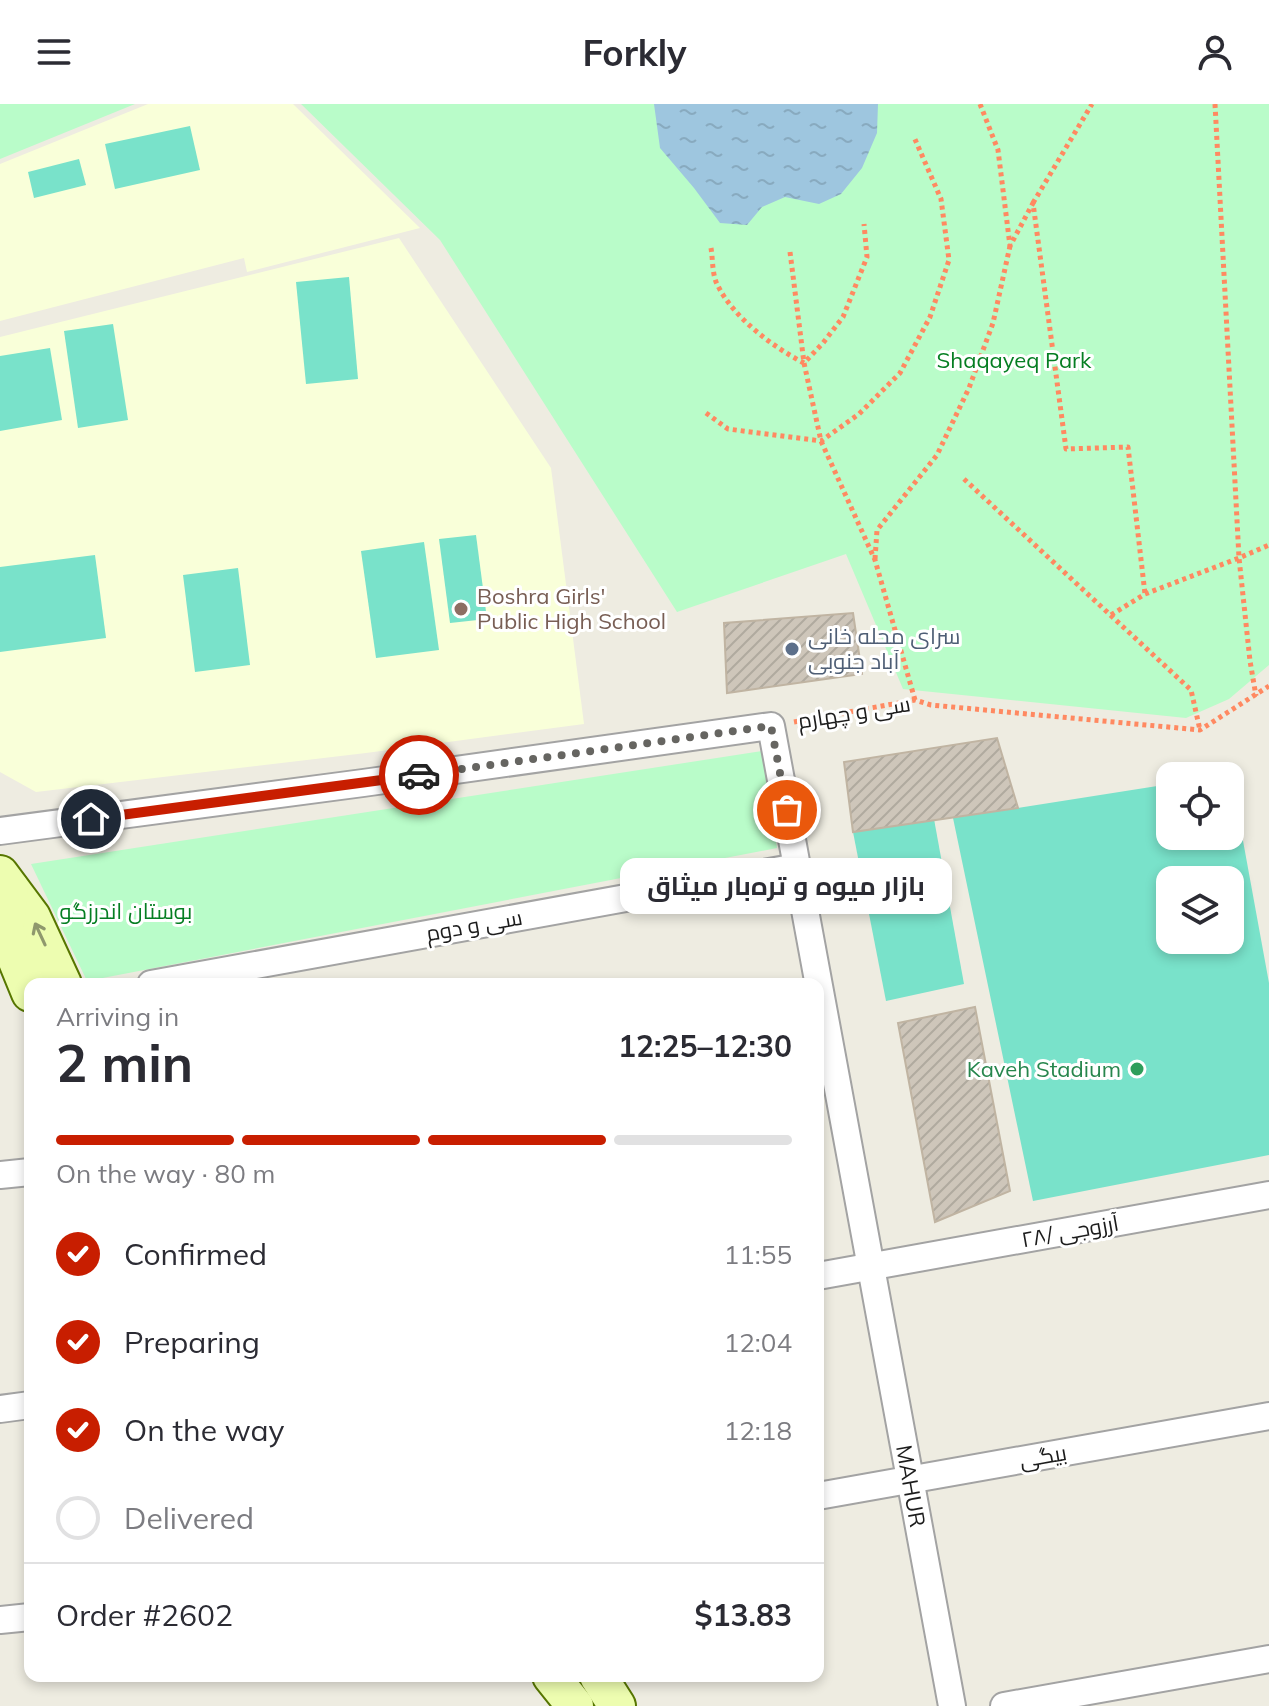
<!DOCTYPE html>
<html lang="en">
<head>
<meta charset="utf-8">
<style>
	:root { --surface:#fff; --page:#f7f7f7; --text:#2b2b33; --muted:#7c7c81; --line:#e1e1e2; --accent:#c81e00 }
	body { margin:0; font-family:Mulish,Cairo,sans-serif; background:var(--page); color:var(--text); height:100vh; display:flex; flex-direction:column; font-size:30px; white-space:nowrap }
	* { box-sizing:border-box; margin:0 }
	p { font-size:26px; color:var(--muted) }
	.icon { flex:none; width:44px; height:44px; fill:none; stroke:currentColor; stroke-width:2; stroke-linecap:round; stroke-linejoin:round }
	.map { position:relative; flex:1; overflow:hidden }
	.side { position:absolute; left:24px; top:874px; width:800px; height:704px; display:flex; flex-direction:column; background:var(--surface); border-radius:16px; box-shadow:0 4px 12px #0003 }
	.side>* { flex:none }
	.buttons { position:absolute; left:1156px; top:658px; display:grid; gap:16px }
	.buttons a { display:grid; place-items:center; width:88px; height:88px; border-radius:16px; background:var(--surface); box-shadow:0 4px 12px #0003; font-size:40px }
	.pin { position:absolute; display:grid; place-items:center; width:68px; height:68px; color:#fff; margin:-34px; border:4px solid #fff; border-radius:50%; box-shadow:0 2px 8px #0007 }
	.courier { position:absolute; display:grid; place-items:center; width:80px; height:80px; margin:-40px; border:6px solid #c81e00; border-radius:50%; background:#fff; color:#222; box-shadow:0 2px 10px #0007 }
	.bubble { position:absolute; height:56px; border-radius:16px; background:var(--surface); box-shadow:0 4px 12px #0003; font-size:26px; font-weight:700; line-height:56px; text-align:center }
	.headline em { font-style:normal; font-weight:700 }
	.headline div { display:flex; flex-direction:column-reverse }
	.headline { display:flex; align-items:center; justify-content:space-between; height:136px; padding:0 32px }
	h1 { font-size:52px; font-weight:700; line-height:60px }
	.bar { display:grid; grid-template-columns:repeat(4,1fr); gap:12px 8px; align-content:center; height:96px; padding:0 32px }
	.bar i { height:10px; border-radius:6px; background:var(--line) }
	.bar .active { background:var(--accent) }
	.bar p { grid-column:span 4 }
	.line { display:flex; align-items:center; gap:20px; padding:0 32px; border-top:2px solid var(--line) }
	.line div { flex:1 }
	ol { padding:0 32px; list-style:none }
	li { display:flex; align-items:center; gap:24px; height:88px }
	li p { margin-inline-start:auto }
	li .icon { padding:8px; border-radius:50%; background:var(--accent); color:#fff; stroke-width:4 }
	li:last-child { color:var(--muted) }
	li i { width:44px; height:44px; border:4px solid var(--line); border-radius:50% }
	header { display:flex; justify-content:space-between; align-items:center; height:104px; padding:0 32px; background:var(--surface); font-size:36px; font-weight:700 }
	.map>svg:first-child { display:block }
	.education { fill:#f9ffd9 }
	.park { fill:#b9fcc9 }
	.pitch { fill:#79e2ca; fill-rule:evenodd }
	.water { fill:url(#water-ripples) }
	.building { fill:url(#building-hatch); stroke:#c0b4a2; stroke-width:2 }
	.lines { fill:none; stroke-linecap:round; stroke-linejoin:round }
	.street-casing { stroke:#a3a3a3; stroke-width:30 }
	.secondary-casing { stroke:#577600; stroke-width:40 }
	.path { stroke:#ff8961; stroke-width:5; stroke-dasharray:4 4; stroke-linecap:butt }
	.street { stroke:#fff; stroke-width:26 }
	.secondary { stroke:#edfdb0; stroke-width:36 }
	.oneway { stroke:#8f986d }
	.done { stroke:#666561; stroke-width:8; stroke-dasharray:0 14.4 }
	.route { stroke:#c81e00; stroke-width:10 }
	.education-dot { fill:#8d6e63; stroke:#fff; stroke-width:3 }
	.service-dot { fill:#5c6f8a; stroke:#fff; stroke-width:3 }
	.leisure-dot { fill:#2e9e5b; stroke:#fff; stroke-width:3 }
	.labels { text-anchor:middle; stroke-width:6; stroke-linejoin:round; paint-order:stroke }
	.park-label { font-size:22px; fill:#057e22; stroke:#fff }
	.education-label { font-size:22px; fill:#785e54; stroke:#fff; text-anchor:start }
	.service-label { font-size:22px; fill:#4e5e75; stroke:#fff; text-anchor:start }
	.street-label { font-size:22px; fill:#1c1c1c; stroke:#fff }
	.leisure-label { font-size:22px; fill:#27864d; stroke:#fff; text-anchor:end }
</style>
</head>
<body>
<header><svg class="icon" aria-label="menu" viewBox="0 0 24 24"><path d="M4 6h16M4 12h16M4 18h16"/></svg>Forkly<svg class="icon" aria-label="person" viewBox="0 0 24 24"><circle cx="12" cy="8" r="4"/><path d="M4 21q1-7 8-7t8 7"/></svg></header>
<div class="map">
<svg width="1269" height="1602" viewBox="0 0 1269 1602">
	<defs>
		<pattern id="water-ripples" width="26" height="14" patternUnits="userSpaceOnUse" patternTransform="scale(2)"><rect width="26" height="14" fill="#9ec6df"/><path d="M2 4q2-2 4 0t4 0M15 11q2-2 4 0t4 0" fill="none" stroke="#88aabf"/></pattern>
		<pattern id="building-hatch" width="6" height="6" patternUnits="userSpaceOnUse" patternTransform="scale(2)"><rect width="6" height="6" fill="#cec6ba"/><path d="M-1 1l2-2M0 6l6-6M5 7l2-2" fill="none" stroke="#b0aa9f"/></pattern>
	</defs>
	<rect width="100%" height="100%" fill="#eeece1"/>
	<!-- education -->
	<g class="education">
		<path d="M148,0H293L420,124L247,168L244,154L0,217V60Z"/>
		<path d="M399,134L551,364L584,620L366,649L36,688L0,668V233Z"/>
	</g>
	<!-- park -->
	<g class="park">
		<path d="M0,0H135L0,55Z"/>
		<path d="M301,0H1269V561L1229,595L1186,614L903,585L846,450L677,508L440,136Z"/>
		<path d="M762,647L777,744L87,877L31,760Z"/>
	</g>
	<!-- pitch -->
	<g class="pitch">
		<path d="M190,22L200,66L115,85L105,40Z"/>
		<path d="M79,55L86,81L34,94L28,68Z"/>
		<path d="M349,173L358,275L306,280L296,178Z"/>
		<path d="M113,220L128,316L78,324L64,227Z"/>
		<path d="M50,244L62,316L0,327V252Z"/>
		<path d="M476,431L487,515L450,519L439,435Z"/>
		<path d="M424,438L439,546L376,554L361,447Z"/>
		<path d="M95,451L106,534L0,548V463Z"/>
		<path d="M238,464L250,561L195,568L183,471Z"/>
		<path d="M1231,671L1269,879V1051L1033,1097L953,714L1170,680V732H1230V672H1225ZM1170,776H1230V836H1170Z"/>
		<path d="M934,715L964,880L886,897L853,728Z"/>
	</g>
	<!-- water -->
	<path class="water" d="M654,0H878L877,29L862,64L841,90L819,100L785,93L762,103L747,121L720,119L694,84L660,44Z"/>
	<!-- building -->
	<g class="building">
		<path d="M853,509L862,570L727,589L724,519Z"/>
		<path d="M997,634L1018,704L853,728L844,658Z"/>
		<path d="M975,903L1010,1087L935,1118L898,919Z"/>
	</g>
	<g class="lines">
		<!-- street casing -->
		<g class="street-casing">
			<g id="street">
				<path d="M0,727L363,679L771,622L952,1602"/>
				<path d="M151,880L797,763"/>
				<path d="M0,1071L30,1068"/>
				<path d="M818,1172L1269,1091"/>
				<path d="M0,1305L30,1301"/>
				<path d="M818,1392L1269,1312"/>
				<path d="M0,1516L30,1513"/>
				<path d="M1004,1602L1269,1555"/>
			</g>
		</g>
		<!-- secondary casing -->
		<g class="secondary-casing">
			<g id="secondary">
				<path d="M0,770L32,813L63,880"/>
				<path d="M10,784L5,828L30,889"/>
				<path d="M551,1572L575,1602"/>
				<path d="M598,1572L617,1602"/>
			</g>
		</g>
		<!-- path -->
		<g class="path">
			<path d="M980,0L998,46L1010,142L1033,99L1066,345L1128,343L1145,490"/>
			<path d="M1215,0L1239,454L1250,557L1256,592"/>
			<path d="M1033,99L1092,0"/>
			<path d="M711,144C713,156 712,172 718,182C734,214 773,243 804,259L823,239L843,213L867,153L864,120"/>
			<path d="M790,148L804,259L821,337L875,456L915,596"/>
			<path d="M706,309L728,325L821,337L859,310L900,269L930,213L949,156L941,95L914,33"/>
			<path d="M964,375L1191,586L1200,626"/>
			<path d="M875,455L877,426L937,351L969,284L993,219L1010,142"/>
			<path d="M1111,511L1145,490L1239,454L1269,441"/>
			<path d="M794,618L915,596L931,601L1200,626L1269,582"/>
		</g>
		<!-- street -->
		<use href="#street" class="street"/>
		<!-- secondary -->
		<use href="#secondary" class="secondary"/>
	</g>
	<!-- one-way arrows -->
	<defs><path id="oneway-shaft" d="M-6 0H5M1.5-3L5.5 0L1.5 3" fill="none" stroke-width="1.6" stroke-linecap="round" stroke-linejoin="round" transform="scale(2)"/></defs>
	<use class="oneway" href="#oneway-shaft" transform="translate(40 830) rotate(-115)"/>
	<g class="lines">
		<!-- done -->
		<path class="done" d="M419,671L771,622L787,706"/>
		<!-- route -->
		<path class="route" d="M91,715L419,671"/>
	</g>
	<!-- markers -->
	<circle class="education-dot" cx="461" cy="505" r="8"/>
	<circle class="service-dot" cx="792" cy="545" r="8"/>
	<circle class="leisure-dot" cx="1137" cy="965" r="8"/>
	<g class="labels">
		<!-- park labels -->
		<g class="park-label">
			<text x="1014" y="264">Shaqayeq Park</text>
			<text x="126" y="815">بوستان اندرزگو</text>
		</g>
		<!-- education labels -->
		<g class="education-label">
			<text x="477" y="500">Boshra Girls'<tspan x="477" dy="25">Public High School</tspan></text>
		</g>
		<!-- service labels -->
		<g class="service-label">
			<text x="808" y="540">سرای محله خانی<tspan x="808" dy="25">آباد جنوبی</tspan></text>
		</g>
		<!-- street labels -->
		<g class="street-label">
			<text transform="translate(854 608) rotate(-9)" y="8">سی و چهارم</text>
			<text transform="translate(474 821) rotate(-10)" y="8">سی و دوم</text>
			<text transform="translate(1070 1127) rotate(-10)" y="8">آرزوجی /۲۸</text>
			<text transform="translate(1043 1352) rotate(-10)" y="8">بیگی</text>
			<text transform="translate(911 1382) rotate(80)" y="8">MAHUR</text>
		</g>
		<!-- leisure labels -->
		<g class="leisure-label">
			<text x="1121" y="973">Kaveh Stadium</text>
		</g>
	</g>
</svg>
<div class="buttons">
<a><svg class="icon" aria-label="locate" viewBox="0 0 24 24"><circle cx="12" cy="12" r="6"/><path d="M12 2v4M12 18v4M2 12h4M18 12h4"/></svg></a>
<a><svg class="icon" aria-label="layers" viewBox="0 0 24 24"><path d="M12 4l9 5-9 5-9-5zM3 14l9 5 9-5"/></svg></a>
</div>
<div class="pin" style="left:787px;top:706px;background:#ea580c"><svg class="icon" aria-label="bag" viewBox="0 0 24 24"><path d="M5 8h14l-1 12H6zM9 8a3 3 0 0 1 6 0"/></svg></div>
<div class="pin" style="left:91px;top:715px;background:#1f2937"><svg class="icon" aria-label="home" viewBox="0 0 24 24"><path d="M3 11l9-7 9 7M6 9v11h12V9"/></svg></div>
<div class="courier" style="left:419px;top:671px"><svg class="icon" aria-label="car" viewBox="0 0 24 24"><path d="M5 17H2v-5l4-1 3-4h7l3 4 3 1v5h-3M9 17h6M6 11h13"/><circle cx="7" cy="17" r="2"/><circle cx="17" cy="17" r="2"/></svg></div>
<div class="bubble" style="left:620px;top:754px;width:332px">بازار میوه و تره‌بار میثاق</div>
<section class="side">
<div class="headline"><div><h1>2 min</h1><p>Arriving in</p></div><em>12:25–12:30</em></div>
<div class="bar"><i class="active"></i><i class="active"></i><i class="active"></i><i></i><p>On the way · 80 m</p></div>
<ol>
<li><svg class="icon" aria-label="check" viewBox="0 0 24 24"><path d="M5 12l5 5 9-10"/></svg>Confirmed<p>11:55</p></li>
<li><svg class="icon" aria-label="check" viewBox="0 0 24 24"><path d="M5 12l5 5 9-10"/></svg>Preparing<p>12:04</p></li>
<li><svg class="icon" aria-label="check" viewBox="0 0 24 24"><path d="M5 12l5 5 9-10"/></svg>On the way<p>12:18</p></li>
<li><i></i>Delivered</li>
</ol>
<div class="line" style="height:104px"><div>Order #2602</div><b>$13.83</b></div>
</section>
</div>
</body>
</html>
